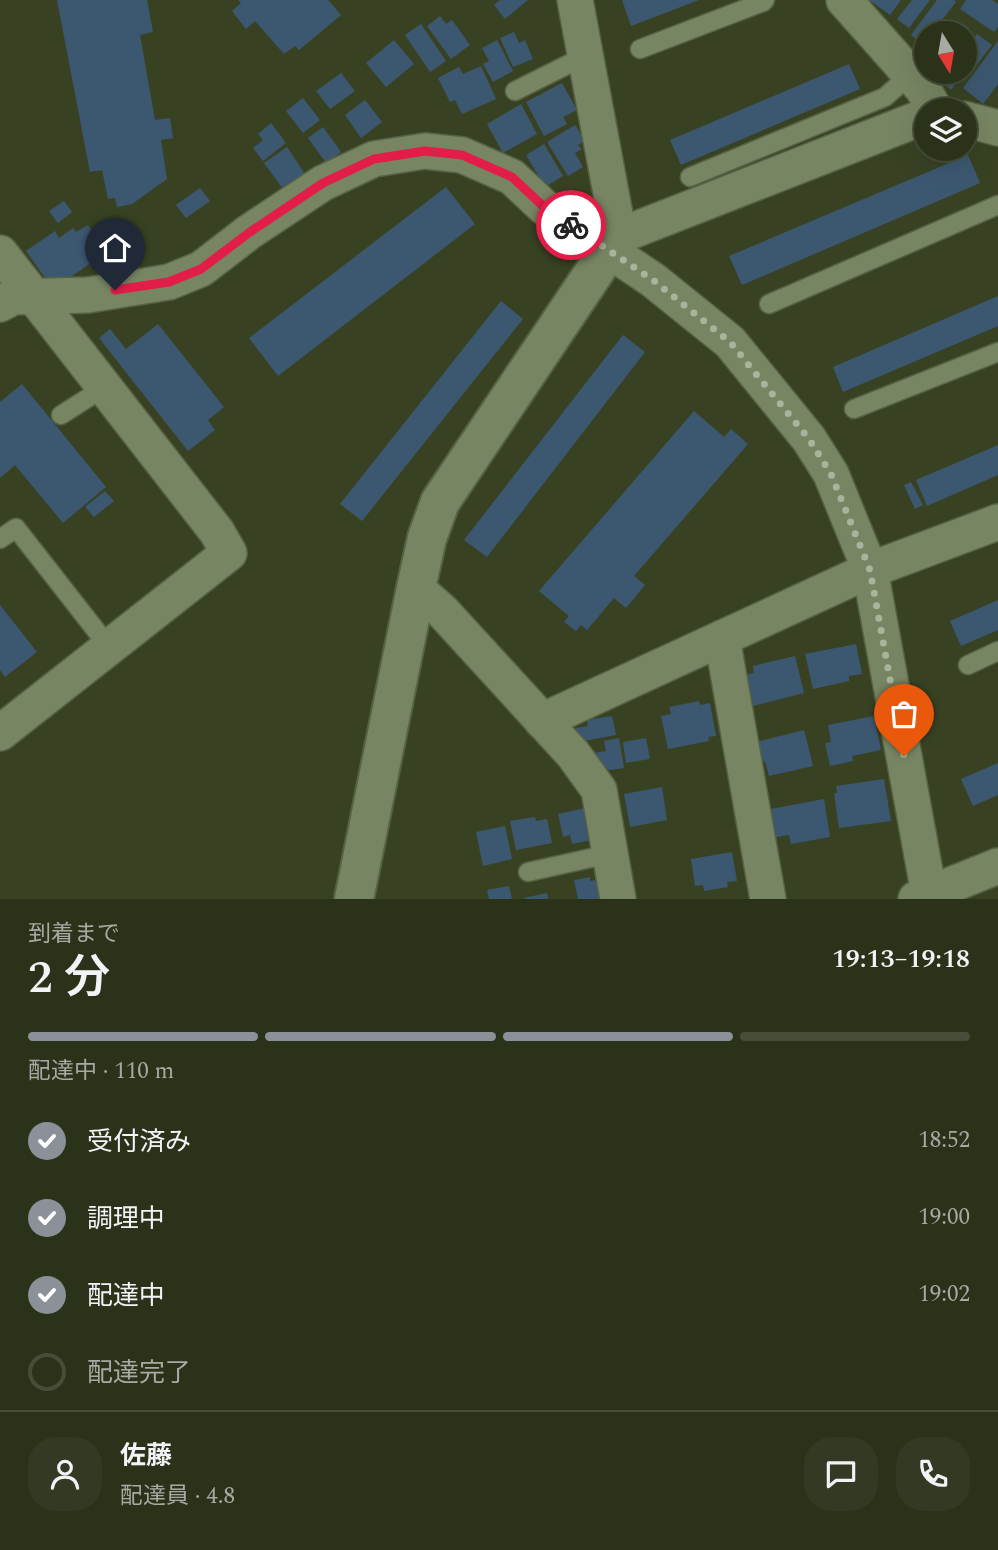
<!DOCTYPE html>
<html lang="ja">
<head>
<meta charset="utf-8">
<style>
	:root { --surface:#2a321a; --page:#323a23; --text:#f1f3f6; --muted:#a5aaa2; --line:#464d39; --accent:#8c9099 }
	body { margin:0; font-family:Spectral,"Noto Sans JP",serif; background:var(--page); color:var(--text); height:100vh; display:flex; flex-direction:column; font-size:26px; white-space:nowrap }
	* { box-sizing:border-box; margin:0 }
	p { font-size:23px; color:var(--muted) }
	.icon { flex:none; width:38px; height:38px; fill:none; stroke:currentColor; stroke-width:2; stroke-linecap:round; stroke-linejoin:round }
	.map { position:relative; height:899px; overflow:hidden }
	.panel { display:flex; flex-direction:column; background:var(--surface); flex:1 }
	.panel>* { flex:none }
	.needle { width:46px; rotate:169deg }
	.controls { position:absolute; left:914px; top:21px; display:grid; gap:14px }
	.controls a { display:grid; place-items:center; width:63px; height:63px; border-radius:50%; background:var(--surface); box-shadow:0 7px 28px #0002,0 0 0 2px var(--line); font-size:35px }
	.pin { position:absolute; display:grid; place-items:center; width:60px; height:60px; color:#fff; margin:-72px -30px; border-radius:50% 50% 50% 0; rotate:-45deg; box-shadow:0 0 7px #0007 }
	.pin .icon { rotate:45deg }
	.courier { position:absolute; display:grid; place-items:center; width:70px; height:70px; margin:-35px; border:5px solid #e11d48; border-radius:50%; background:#fff; color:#222; box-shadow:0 2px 9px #0007 }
	.overview em { font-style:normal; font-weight:600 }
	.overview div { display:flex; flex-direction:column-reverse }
	.overview { display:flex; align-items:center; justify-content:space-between; height:119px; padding:0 28px }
	h1 { font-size:46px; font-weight:600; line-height:52px }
	.bar { display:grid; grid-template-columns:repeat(4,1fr); gap:10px 7px; align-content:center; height:84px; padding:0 28px }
	.bar i { height:9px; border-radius:5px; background:var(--line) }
	.bar .current { background:var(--accent) }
	.bar p { grid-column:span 4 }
	.line { display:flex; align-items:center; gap:18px; padding:0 28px; border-top:2px solid var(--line) }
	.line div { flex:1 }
	.round { display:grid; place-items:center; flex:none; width:74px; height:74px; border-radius:28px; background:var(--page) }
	ol { padding:0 28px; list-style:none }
	li { display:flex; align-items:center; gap:21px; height:77px }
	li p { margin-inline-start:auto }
	li .icon { padding:7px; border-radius:50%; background:var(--accent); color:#fff; stroke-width:4 }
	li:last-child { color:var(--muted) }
	li i { width:38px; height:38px; border:4px solid var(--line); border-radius:50% }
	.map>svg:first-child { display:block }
	.building { fill:#3c5870 }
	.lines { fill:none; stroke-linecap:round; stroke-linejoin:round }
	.lane-casing { stroke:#576145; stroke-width:21 }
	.street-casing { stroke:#576145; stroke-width:38 }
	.secondary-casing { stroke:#576145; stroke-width:42 }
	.lane { stroke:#788563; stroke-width:18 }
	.street { stroke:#788563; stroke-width:35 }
	.secondary { stroke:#788563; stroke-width:38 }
	.done { stroke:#aab39c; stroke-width:7; stroke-dasharray:0 12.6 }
	.route { stroke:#e11d48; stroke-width:9 }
</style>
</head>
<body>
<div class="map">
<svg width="998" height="899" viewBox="0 0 998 899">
	<rect width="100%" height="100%" fill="#384223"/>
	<!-- building -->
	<g class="building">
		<path d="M57,0H147L153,32L140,35L155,120L170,118L173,138L161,140L167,179L132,204L117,207L115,198L108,199L102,170L90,172Z"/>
		<path d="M238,0H328L341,15L299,50L295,46L284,54L255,21L246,29L232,11L241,3Z"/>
		<path d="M500,0H528L505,19L494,5Z"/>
		<path d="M622,0H699L631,26Z"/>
		<path d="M869,0H901L890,15Z"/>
		<path d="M912,0H930L909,28L897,19Z"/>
		<path d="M937,0H954L956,2L932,33H926V42L923,45L911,35Z"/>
		<path d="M966,0H992L998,4V27L994,32L960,9Z"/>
		<path d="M440,16L446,24L452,20L470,45L451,59L427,26Z"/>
		<path d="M421,24L446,61L430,72L405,35Z"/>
		<path d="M514,32L519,43L525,40L533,59L513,67L500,38Z"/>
		<path d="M977,34L992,45L964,81L960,78L951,90L940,81L948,72H964V50Z"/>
		<path d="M394,40L414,64L386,87L366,63Z"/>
		<path d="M497,40L513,71L493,82L483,64L489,61L482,48Z"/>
		<path d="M998,41V84L983,104L963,88Z"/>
		<path d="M849,64L860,89L681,165L670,140Z"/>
		<path d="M481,66L496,99L462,114L455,100L450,102L438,78L459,67L463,74Z"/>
		<path d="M341,73L355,91L330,109L316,91Z"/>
		<path d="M562,83L577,110L563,117L567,124L544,136L526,102Z"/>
		<path d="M303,98L320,120L303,133L286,111Z"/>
		<path d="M365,100L382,122L361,138L345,115Z"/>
		<path d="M521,104L537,134L503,153L487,124Z"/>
		<path d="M271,123L286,143L263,161L253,148L263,140L258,134Z"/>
		<path d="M575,125L585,141L578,145L582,149L575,153L583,167L568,176L547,142Z"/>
		<path d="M323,127L341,152L326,163L308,138Z"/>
		<path d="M544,144L563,176L545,187L526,155Z"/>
		<path d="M287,147L305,174L283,189L264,163Z"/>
		<path d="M968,155L980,183L742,285L729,256Z"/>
		<path d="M446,187L475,224L278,376L249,338Z"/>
		<path d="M200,188L210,201L186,218L176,205Z"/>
		<path d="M64,201L72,212L58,223L49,211Z"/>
		<path d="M88,225L107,252L53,289L26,251L55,231L59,238L73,228L76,232Z"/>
		<path d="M998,296V326L843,392L833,367Z"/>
		<path d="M501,301L523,319L362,521L340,504Z"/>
		<path d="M158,324L224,407L208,420L215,430L188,451L99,338L110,329L126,349Z"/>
		<path d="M623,335L645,352L487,557L464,540Z"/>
		<path d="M22,384L106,487L63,523L15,465L0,478V402Z"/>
		<path d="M694,411L724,437L731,429L748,444L634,576L645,585L626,608L614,598L587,630L581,625L576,631L564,622L569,616L539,591Z"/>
		<path d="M998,445V475L927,506L916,480Z"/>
		<path d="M911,482L923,505L915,509L904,485Z"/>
		<path d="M105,491L114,501L94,517L85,507Z"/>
		<path d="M998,600V630L961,646L950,621Z"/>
		<path d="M0,605L37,652L5,677L0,670Z"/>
		<path d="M856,644L862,674L849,676V681L813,689L805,654Z"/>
		<path d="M795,656L804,693L753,706L745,675L754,673L753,666Z"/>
		<path d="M699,701L700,705L710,703L716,736L708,737L709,741L668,749L661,716L671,714L669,707Z"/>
		<path d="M612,716L616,735L578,742L576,728L588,726L587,720Z"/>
		<path d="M874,716L881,750L852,756L853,761L830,766L825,743L831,742L828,725Z"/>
		<path d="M804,730L813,766L769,776L765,761L762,762L756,742Z"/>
		<path d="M619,738L624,768L597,772L594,753L606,751L604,741Z"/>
		<path d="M646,738L650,759L626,763L623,742Z"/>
		<path d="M998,763V795L973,806L961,779Z"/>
		<path d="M884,779L891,821L839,828L834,793H837L836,786Z"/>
		<path d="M662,787L667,820L630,827L624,794Z"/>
		<path d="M824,799L830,837L791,844L789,835L776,837L771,809Z"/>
		<path d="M585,808L592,840L572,844L570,835L563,837L558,814Z"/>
		<path d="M535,817L536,821L547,819L552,843L516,850L510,821Z"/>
		<path d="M505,826L512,859L483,866L476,832Z"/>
		<path d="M732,852L737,881L727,882L728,887L704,891L703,885L695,886L691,859Z"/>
		<path d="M590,877V881L602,879L601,899H578L574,880Z"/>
		<path d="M509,886L512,899H489L487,890Z"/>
		<path d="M547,893L548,899H524V898Z"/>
	</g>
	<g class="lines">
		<!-- lane casing -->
		<g class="lane-casing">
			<g id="lane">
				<path d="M640,49L763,2L765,0"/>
				<path d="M515,91L585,56"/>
				<path d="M690,177L885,97L910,75"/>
				<path d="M769,304L998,205"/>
				<path d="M854,409L998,352"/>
				<path d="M61,415L105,387"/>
				<path d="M0,539L16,528L109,647"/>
				<path d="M968,665L998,651"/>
				<path d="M528,872L609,854"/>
			</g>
		</g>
		<!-- street casing -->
		<g class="street-casing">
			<g id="street">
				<path d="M575,0L619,236L609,250"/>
				<path d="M844,0L923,89L935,110"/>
				<path d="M964,119L998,128"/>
				<path d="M619,236L926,116"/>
				<path d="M0,253L217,532L229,553L0,733"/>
				<path d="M0,304L13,297L88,295L169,282L201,269L249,232L323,183L374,159L425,151L462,155L512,177L544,207L653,280L730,342L809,439L831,474L870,570L930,899"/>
				<path d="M416,588L443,612L573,754L599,790L618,899"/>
				<path d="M722,638L768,899"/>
				<path d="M542,721L870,570L998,522"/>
				<path d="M916,899L998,866"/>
			</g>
		</g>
		<!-- secondary casing -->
		<g class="secondary-casing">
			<path id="secondary" d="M354,899L416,588L427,538L440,502L609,250"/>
		</g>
		<!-- lane -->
		<use href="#lane" class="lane"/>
		<!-- street -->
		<use href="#street" class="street"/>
		<!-- secondary -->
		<use href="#secondary" class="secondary"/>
	</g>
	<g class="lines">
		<!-- done -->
		<path class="done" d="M571,225L653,280L730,342L809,439L831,474L870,570L904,756"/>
		<!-- route -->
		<path class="route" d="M115,290L169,282L201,269L250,232L323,183L374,159L425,151L462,155L512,177L544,207L571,225"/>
	</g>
</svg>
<div class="controls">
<a><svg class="needle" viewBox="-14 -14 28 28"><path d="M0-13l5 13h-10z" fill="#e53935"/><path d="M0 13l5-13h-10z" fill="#a5aaa2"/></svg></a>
<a><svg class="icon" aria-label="layers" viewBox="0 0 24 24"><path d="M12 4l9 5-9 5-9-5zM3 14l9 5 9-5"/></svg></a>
</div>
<div class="pin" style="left:904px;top:756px;background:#ea580c"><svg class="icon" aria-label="bag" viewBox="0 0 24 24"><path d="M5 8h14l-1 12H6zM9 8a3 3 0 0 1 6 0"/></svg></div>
<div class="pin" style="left:115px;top:290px;background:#1f2937"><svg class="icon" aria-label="home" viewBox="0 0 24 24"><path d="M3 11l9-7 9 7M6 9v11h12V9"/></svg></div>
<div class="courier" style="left:571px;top:225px"><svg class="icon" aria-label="bike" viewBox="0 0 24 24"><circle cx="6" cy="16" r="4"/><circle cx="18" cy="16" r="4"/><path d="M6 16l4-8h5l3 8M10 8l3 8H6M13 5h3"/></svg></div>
</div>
<section class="panel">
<div class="overview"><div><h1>2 分</h1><p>到着まで</p></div><em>19:13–19:18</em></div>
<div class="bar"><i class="current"></i><i class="current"></i><i class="current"></i><i></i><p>配達中 · 110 m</p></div>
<ol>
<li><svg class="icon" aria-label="check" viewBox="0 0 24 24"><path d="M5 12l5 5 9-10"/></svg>受付済み<p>18:52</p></li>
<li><svg class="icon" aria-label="check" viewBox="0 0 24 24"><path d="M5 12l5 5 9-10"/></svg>調理中<p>19:00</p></li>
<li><svg class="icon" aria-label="check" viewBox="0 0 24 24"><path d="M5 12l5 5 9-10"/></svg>配達中<p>19:02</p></li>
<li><i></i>配達完了</li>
</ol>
<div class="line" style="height:126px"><a class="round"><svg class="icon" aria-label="person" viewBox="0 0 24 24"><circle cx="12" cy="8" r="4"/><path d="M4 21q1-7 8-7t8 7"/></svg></a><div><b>佐藤</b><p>配達員 · 4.8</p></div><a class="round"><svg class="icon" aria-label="chat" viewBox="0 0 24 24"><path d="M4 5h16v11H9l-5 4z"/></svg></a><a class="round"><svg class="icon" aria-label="phone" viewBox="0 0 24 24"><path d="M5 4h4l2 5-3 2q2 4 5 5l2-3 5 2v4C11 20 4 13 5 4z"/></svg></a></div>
</section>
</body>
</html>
